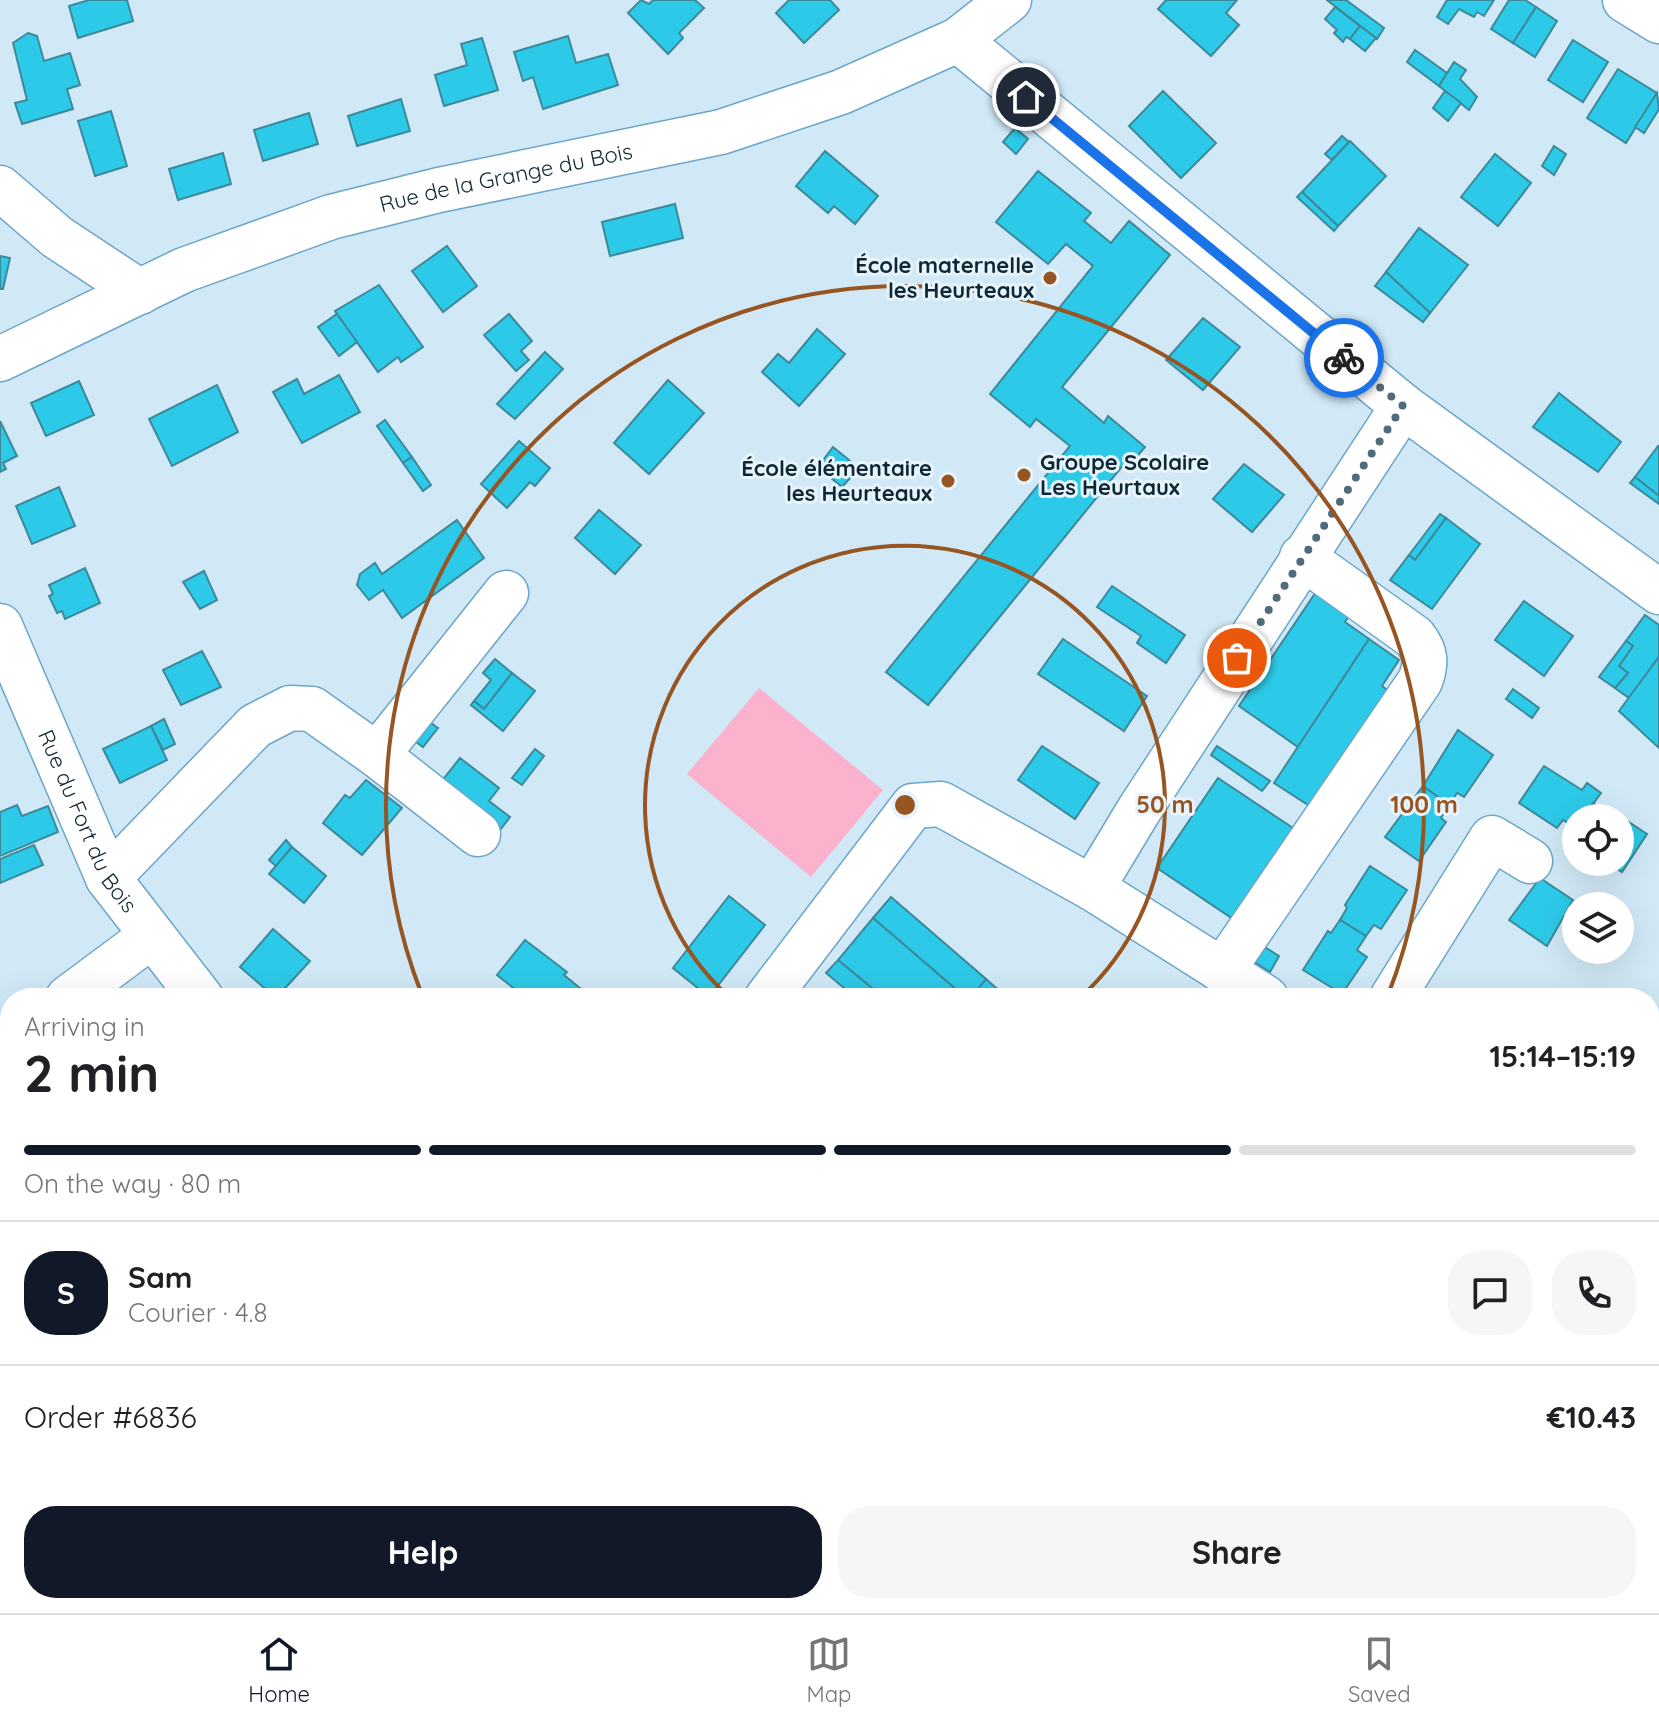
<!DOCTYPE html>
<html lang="en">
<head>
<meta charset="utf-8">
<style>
	:root { --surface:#fff; --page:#f6f6f6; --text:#202124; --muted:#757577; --line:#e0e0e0; --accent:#111827 }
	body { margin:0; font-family:Quicksand,sans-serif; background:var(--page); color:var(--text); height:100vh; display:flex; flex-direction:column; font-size:30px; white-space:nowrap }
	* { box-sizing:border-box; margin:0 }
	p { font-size:26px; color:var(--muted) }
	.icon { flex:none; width:44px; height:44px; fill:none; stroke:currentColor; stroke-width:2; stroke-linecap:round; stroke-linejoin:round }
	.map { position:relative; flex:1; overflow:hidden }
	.drawer { position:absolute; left:0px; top:988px; width:1660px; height:626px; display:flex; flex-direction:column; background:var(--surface); border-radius:32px 32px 0 0; box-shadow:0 8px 32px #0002 }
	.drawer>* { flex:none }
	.buttons { position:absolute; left:1562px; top:804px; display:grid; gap:16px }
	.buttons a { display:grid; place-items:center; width:72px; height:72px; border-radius:50%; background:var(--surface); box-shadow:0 8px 32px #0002; font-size:40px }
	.pin { position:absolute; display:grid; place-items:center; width:68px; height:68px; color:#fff; margin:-34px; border:4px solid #fff; border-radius:50%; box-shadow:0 2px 8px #0007 }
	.courier { position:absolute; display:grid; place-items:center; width:80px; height:80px; margin:-40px; border:6px solid #1a73e8; border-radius:50%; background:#fff; color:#222; box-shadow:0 2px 10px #0007 }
	.overview em { font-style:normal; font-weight:700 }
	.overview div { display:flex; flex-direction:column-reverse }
	.overview { display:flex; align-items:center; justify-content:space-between; height:136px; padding:0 24px }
	h1 { font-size:52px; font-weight:700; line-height:60px }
	.bar { display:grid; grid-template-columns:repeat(4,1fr); gap:12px 8px; align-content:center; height:96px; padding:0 24px }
	.bar i { height:10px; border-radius:6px; background:var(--line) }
	.bar .selected { background:var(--accent) }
	.bar p { grid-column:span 4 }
	.line { display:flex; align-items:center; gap:20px; padding:0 24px; border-top:2px solid var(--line) }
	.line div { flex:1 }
	.round { display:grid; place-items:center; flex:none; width:84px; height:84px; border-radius:32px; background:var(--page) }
	.cta { display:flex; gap:16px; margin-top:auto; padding:16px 24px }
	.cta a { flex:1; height:92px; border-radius:32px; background:var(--accent); color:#fff; font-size:32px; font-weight:700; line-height:92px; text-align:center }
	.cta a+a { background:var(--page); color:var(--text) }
	.tab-bar { display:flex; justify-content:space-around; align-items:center; height:112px; border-top:2px solid var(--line); background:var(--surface); font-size:22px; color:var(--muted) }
	.tab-bar a { display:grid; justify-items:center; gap:4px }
	.tab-bar .selected { color:var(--accent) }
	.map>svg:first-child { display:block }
	.green { fill:#fbb2cd }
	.building { fill:#2dc9e8; stroke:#3c899a; stroke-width:2 }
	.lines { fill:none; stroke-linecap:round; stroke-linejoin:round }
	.minor-casing { stroke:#6ca6c8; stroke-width:47 }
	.minor { stroke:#fff; stroke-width:44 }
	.done { stroke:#526b78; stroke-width:8; stroke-dasharray:0 14.4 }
	.route { stroke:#1a73e8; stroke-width:10 }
	.ring { fill:none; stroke:#975522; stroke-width:4 }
	.poi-dot { fill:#975522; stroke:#e8f4fb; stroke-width:3 }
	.labels { text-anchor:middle; stroke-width:6; stroke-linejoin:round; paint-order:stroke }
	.street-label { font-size:22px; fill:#0e2734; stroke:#e8f4fb }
	.poi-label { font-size:22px; font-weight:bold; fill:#0e2734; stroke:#e8f4fb; text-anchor:end }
	.centre { fill:#975522; stroke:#e8f4fb; stroke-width:4 }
	.ring-label { font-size:24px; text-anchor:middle; font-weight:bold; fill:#975522; stroke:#e8f4fb; stroke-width:6; stroke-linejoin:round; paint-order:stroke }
</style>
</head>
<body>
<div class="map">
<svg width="1659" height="1613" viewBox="0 0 1659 1613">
	<rect width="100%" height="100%" fill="#d1e9f7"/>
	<!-- green -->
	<path class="green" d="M759,688L883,790L811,877L687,774Z"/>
	<!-- building -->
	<g class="building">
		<path d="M89,0H127L133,21L78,38L69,6Z"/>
		<path d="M641,0L649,4L653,0H695L704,8L679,33L683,38L668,54L628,13Z"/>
		<path d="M789,0H830L839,10L804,43L776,13Z"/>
		<path d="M1166,0H1237L1226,13L1239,25L1211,56L1158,9Z"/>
		<path d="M1327,0H1346L1384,28L1377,39Z"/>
		<path d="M1494,0L1484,16L1477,12L1474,17L1459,9L1448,24L1437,17L1447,0Z"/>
		<path d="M1509,0H1525L1536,7L1513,43L1491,29Z"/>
		<path d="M1335,7L1360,26L1350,39L1346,37L1343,42L1334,33L1337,30L1325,19Z"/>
		<path d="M1536,7L1557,21L1535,57L1513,43Z"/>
		<path d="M1360,26L1376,38L1365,51L1350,39Z"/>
		<path d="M28,33L37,36L44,61L70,53L80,85L67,89L73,109L22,124L15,103L27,100L13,43Z"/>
		<path d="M568,36L576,63L608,54L618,85L543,109L533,77L523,81L514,52Z"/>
		<path d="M482,38L498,90L444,106L435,75L467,65L461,44Z"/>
		<path d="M1573,40L1608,62L1583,102L1548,80Z"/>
		<path d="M1415,50L1447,73L1439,86L1407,62Z"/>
		<path d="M1454,62L1466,70L1460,79L1477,97L1469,110L1439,86Z"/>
		<path d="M1618,69L1657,93L1626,143L1587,118Z"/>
		<path d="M1163,91L1216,143L1181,178L1129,126Z"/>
		<path d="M1445,91L1461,103L1448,121L1433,108Z"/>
		<path d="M1657,93L1659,109L1644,133L1635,127Z"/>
		<path d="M401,99L410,131L357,146L348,116Z"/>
		<path d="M111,111L127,166L95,176L78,121Z"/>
		<path d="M309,113L318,144L263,161L254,130Z"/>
		<path d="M1015,128L1028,139L1016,154L1003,142Z"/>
		<path d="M1342,136L1349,142L1332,160L1325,154Z"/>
		<path d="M1350,141L1386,176L1338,226L1302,192Z"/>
		<path d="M1554,146L1566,154L1554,175L1542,166Z"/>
		<path d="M825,151L878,196L855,224L834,206L828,213L796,186Z"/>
		<path d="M223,153L231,184L178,200L169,169Z"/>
		<path d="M1495,154L1531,183L1498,226L1461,197Z"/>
		<path d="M1038,171L1091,213L1084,221L1111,243L1129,221L1170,255L1062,387L1104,423L1108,416L1145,447L1128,467L1124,464L928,705L886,672L1070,446L1036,419L1030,427L990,394L1093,266L1066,244L1048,264L996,222Z"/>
		<path d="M1302,192L1338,226L1334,231L1297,197Z"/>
		<path d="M675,204L683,238L610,256L602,222Z"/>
		<path d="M1419,228L1468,265L1430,313L1386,272Z"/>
		<path d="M447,246L477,286L443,312L412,271Z"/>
		<path d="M0,256L10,258L3,289H0Z"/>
		<path d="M1386,272L1430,313L1423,322L1375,286Z"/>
		<path d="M379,285L423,347L401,362L398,357L378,372L335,311Z"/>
		<path d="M337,314L357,342L339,356L318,327Z"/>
		<path d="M509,314L532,341L521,351L529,360L516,371L484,335Z"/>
		<path d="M1203,318L1240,347L1203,390L1166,360Z"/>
		<path d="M817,329L845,354L799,406L762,372L778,354L789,363Z"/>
		<path d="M545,352L563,369L515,419L497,404Z"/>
		<path d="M339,375L360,412L302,443L273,392L297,379L304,394Z"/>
		<path d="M668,380L704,413L649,474L614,443Z"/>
		<path d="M79,381L94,415L46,436L31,403Z"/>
		<path d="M217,385L238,432L172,466L149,419Z"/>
		<path d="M1559,393L1621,442L1598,472L1533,427Z"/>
		<path d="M385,420L412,457L403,463L377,426Z"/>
		<path d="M0,421L17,456L3,463L6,469L0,472Z"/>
		<path d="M519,441L550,468L535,486L530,482L507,508L481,484Z"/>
		<path d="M1658,446L1659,447V496L1635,477Z"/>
		<path d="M833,447L859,468L842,487L818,467Z"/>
		<path d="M412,457L431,485L423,491L403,463Z"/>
		<path d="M1244,464L1284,495L1252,532L1213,499Z"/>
		<path d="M1635,477L1659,496V504L1630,483Z"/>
		<path d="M59,487L75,526L32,544L16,506Z"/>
		<path d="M599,510L641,545L615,574L575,538Z"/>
		<path d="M1440,514L1446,518L1415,560L1409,555Z"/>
		<path d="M1446,518L1480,544L1432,609L1390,580L1409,555L1415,560Z"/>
		<path d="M457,520L484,558L402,618L383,590L369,600L357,585L360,574L375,563L382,574Z"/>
		<path d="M85,568L100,603L65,619L62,611L57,613L49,596L53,594L49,585Z"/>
		<path d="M204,571L217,600L200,609L183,582Z"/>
		<path d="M1112,586L1185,635L1166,663L1137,643L1141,636L1097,607Z"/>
		<path d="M1316,592L1349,616L1345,622L1369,639L1298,747L1239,706Z"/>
		<path d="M1524,601L1573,636L1544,676L1495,640Z"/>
		<path d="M1645,615L1659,625V657L1629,698L1615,688L1628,673L1619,666L1633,646L1626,641Z"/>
		<path d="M1063,639L1147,696L1124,731L1038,674Z"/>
		<path d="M1369,639L1399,660L1382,686L1395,696L1319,812L1274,783Z"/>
		<path d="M1626,641L1633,646L1619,666L1628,673L1615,688L1599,677Z"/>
		<path d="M202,651L221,687L181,705L163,670Z"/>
		<path d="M1658,658L1659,659V748L1619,711Z"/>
		<path d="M495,659L512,673L484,709L474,701L491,680L483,673Z"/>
		<path d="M512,673L535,691L503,731L471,705L474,701L484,709Z"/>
		<path d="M1513,689L1539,708L1532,718L1506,699Z"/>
		<path d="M421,716L438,728L423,747L408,736Z"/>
		<path d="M164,719L175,744L163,750L151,726Z"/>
		<path d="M151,726L167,760L120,783L103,749Z"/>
		<path d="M1458,730L1493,755L1464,797L1457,793L1449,805L1423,786Z"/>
		<path d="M1042,746L1099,783L1075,819L1018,780Z"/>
		<path d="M1217,746L1270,781L1262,791L1211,755Z"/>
		<path d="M535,749L544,756L522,785L512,778Z"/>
		<path d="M460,758L499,788L489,801L510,817L496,835L437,787Z"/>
		<path d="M1544,766L1582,790L1587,783L1601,793L1583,818H1576V828L1563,820L1557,828L1519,803Z"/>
		<path d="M1218,778L1296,830L1236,921L1157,868Z"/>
		<path d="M366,780L402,808L362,855L323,823L345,795L350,798Z"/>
		<path d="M1423,786L1449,805L1441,818L1446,822L1419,861L1385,837Z"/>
		<path d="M1593,803L1606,812L1609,809L1647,834L1622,872L1607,862H1620V818H1583Z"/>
		<path d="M17,805L22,816L48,806L58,832L0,856V812Z"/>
		<path d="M286,840L292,847L276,866L269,860Z"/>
		<path d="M34,845L43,865L0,883V859Z"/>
		<path d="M292,847L326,876L304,903L269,874Z"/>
		<path d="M1370,866L1407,890L1381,929L1374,925L1366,936L1340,920L1347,908L1345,905Z"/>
		<path d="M1540,878L1573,900L1547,946L1509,920Z"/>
		<path d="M729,896L765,925L709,997L673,968Z"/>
		<path d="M891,897L986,979L971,998H966L873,918Z"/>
		<path d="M873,918L966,998H884L838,960Z"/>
		<path d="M1340,920L1366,936L1357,950L1367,957L1342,994L1303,970L1328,931L1331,933Z"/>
		<path d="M273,929L310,961L276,998L240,967Z"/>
		<path d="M525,940L567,972L564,975L592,998H526L497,975Z"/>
		<path d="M1263,946L1279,956L1270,972L1253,961Z"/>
		<path d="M838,960L884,998H856L826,973Z"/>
		<path d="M986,979L1001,992L996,998H971Z"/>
		<path d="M1650,1122L1659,1127V1161L1655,1168L1650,1165Z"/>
		<path d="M1652,1276L1659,1280V1335L1650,1330Z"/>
		<path d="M1652,1466L1659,1471V1500L1650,1494Z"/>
		<path d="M1650,1494L1659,1500V1528L1650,1522Z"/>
		<path d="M74,1604H124L123,1613H74Z"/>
		<path d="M124,1604H175L174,1613H123Z"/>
		<path d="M387,1604H422L413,1613H396Z"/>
		<path d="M468,1604H497L489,1613H460Z"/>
		<path d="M497,1604H518L520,1606L513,1613H489Z"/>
		<path d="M704,1604H772L773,1605L767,1613H727L720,1607L714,1613Z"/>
		<path d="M915,1604H941L944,1609L940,1613H907Z"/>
		<path d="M1057,1604H1113L1106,1613H1069Z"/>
		<path d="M1351,1604H1363L1379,1613H1345Z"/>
		<path d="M1536,1604H1584L1580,1613H1532Z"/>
	</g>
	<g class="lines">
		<!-- minor casing -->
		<g class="minor-casing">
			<g id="minor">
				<path d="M1625,0L1659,21"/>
				<path d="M958,40L1403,406L1659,592"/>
				<path d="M0,188L57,237L140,292"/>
				<path id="s1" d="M0,359L184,270L331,217L439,190L721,132L841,92L958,40L1009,0"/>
				<path id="s2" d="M0,626L108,878L201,998"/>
				<path d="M377,755L506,593"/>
				<path d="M108,878L255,726L290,708L312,709L377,755L478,834"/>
				<path d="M1222,971L1420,681C1427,663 1426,652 1414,637L1302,557"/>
				<path d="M68,998L150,937"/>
				<path d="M767,998L913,806L941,804L1092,888"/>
				<path d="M1266,998L1092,888L1139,810L1403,406"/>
				<path d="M1392,998L1492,838L1530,861"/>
				<path d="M0,1058L10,1047"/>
				<path d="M1650,1227L1659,1232"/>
				<path d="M1650,1414L1659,1407"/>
				<path d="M0,1508L10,1509"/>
				<path d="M297,1604L306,1613"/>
				<path d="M854,1604L864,1613"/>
				<path d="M1477,1613L1482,1604"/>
			</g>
		</g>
		<!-- minor -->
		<use href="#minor" class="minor"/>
	</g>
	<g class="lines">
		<!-- done -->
		<path class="done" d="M1237,658L1403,406L1344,358"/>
		<!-- route -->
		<path class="route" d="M1026,97L1344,358"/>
	</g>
	<!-- distance rings -->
	<g class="ring">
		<path d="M729 997A260 260 0 1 1 1081 997"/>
		<path d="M422 995A519 519 0 1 1 1388 995"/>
	</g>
	<!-- markers -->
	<g class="poi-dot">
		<circle cx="1050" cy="278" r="8"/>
		<circle cx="1024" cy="475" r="8"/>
		<circle cx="948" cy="481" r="8"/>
	</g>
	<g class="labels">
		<!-- street labels -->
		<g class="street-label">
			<text dy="8" stroke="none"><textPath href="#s1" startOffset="540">Rue de la Grange du Bois</textPath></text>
			<text dy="8" stroke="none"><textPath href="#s2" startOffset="214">Rue du Fort du Bois</textPath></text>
		</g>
		<!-- poi labels -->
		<g class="poi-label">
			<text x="1034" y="273">École maternelle<tspan x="1034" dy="25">les Heurteaux</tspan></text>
			<text x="1040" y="470" text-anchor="start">Groupe Scolaire<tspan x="1040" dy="25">Les Heurtaux</tspan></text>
			<text x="932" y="476">École élémentaire<tspan x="932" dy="25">les Heurteaux</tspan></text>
		</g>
	</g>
	<circle cx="905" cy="805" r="12" class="centre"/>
	<g class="ring-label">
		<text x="1165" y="813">50 m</text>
		<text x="1424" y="813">100 m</text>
	</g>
</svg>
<div class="buttons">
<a><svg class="icon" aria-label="locate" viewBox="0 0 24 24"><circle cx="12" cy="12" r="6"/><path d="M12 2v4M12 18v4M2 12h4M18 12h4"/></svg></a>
<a><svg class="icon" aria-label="layers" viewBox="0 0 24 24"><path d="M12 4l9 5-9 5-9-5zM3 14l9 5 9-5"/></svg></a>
</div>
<div class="pin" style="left:1237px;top:658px;background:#ea580c"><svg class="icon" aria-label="bag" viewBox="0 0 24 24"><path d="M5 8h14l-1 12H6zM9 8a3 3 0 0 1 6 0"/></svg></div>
<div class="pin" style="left:1026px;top:97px;background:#1f2937"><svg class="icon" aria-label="home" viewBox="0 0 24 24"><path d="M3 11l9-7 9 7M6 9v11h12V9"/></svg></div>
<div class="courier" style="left:1344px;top:358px"><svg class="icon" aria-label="bike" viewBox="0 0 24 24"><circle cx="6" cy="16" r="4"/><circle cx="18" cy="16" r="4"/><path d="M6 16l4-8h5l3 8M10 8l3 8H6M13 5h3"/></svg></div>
<section class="drawer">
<div class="overview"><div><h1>2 min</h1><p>Arriving in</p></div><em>15:14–15:19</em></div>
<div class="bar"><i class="selected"></i><i class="selected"></i><i class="selected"></i><i></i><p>On the way · 80 m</p></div>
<div class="line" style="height:144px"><b class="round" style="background:var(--accent);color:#fff">S</b><div><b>Sam</b><p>Courier · 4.8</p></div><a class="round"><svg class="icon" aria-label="chat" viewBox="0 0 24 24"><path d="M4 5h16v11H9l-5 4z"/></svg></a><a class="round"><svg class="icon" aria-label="phone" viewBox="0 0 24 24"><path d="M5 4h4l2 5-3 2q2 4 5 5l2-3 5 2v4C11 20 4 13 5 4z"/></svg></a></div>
<div class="line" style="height:104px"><div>Order #6836</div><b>€10.43</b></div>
<div class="cta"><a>Help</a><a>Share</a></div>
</section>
</div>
<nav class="tab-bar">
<a class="selected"><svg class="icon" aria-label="home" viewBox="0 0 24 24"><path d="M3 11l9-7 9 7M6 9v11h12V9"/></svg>Home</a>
<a><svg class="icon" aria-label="map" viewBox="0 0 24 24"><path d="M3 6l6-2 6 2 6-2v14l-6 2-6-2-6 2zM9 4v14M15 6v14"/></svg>Map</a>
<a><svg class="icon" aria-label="saved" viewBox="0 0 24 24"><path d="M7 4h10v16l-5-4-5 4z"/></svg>Saved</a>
</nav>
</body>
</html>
